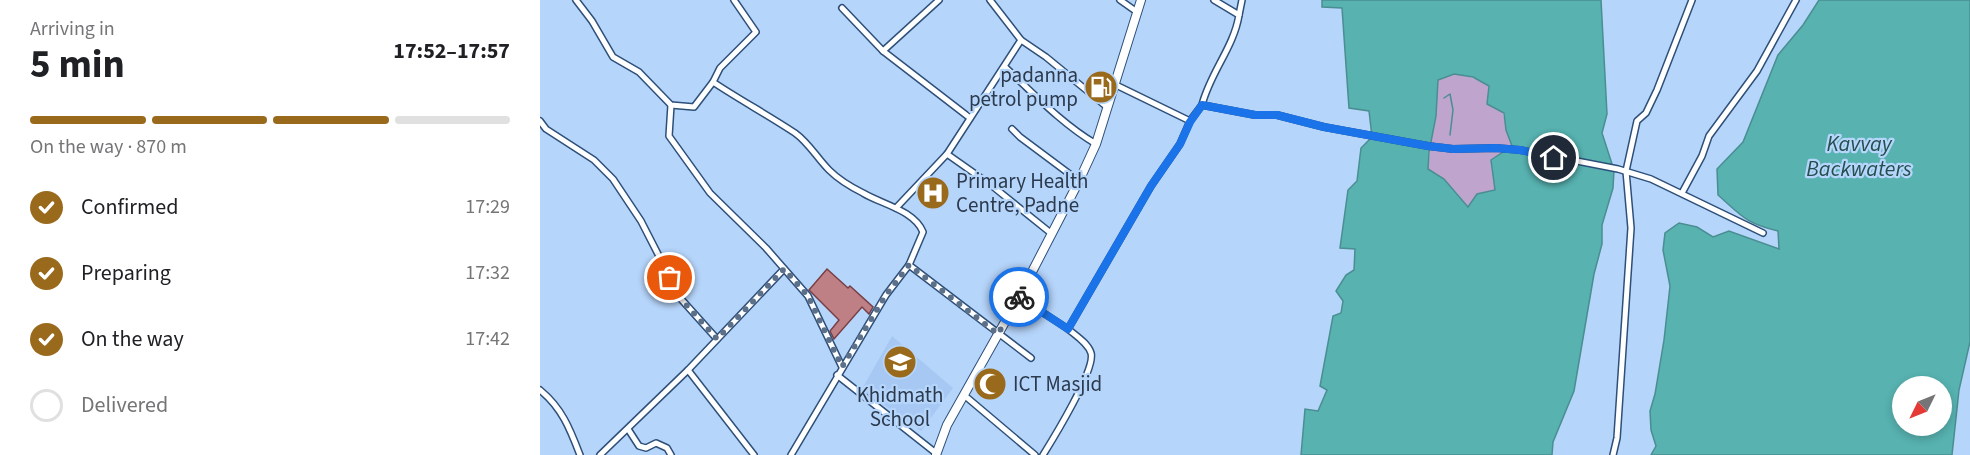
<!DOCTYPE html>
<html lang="en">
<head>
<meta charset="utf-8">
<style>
	:root { --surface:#fff; --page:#f6f6f6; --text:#202124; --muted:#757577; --line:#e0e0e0; --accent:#9a6a1c }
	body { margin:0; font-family:"Source Sans 3",sans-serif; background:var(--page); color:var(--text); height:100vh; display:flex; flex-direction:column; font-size:22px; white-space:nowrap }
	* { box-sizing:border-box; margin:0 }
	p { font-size:20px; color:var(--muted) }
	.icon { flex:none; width:33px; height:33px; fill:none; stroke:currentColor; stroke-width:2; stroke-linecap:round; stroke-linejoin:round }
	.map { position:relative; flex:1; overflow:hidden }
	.panel { display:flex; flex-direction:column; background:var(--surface); width:540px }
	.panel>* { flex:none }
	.needle { width:39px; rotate:227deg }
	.tools { position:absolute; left:1352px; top:376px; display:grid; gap:12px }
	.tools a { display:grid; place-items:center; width:60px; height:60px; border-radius:50%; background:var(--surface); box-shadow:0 3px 9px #0003; font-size:30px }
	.pin { position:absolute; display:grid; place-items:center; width:51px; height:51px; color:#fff; margin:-26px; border:3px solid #fff; border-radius:50%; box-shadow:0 2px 6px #0007 }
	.courier { position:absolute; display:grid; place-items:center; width:60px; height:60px; margin:-30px; border:4px solid #1a73e8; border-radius:50%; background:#fff; color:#222; box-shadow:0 2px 8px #0007 }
	.summary em { font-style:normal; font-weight:700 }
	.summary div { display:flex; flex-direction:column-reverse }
	.summary { display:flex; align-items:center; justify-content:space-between; height:102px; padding:0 30px }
	h1 { font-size:39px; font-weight:700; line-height:45px }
	.bar { display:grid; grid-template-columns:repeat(4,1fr); gap:9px 6px; align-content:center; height:72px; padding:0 30px }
	.bar i { height:8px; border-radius:4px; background:var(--line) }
	.bar .on { background:var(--accent) }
	.bar p { grid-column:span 4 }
	ol { padding:0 30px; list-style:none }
	li { display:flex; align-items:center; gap:18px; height:66px }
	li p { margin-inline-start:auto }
	li .icon { padding:6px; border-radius:50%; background:var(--accent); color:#fff; stroke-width:4 }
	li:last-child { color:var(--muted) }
	li i { width:33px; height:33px; border:3px solid var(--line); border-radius:50% }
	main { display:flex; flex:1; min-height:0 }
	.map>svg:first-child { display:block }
	.built { fill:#a6c8f3 }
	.green { fill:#bfa4cd }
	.water { fill:#57b2b0; stroke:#4a8e92; stroke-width:1.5; fill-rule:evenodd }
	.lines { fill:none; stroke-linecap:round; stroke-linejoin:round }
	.stream { stroke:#4a8e92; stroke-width:1.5 }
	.building { fill:#bf8085; stroke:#783f45; stroke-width:1.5 }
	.minor-casing { stroke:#2d4f78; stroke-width:8 }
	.secondary-casing { stroke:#2d4f78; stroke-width:10 }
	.minor { stroke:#fff; stroke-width:5 }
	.secondary { stroke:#fff; stroke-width:8 }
	.done { stroke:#5c708a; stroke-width:6; stroke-dasharray:0 10.8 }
	.route { stroke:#1a73e8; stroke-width:8 }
	.labels { text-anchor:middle; stroke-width:4.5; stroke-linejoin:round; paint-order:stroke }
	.poi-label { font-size:21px; fill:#2b3a4d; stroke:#b6d5fb; text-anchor:start }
	.water-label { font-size:22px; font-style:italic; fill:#254f4e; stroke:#b6d5fb }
</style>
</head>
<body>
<main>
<section class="panel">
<div class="summary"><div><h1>5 min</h1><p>Arriving in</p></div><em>17:52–17:57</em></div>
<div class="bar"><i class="on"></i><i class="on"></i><i class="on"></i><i></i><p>On the way · 870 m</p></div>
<ol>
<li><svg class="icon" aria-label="check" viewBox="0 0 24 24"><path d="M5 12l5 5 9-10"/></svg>Confirmed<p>17:29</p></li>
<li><svg class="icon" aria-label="check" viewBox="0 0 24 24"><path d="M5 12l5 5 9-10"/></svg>Preparing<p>17:32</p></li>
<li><svg class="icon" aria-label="check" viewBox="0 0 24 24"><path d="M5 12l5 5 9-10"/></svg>On the way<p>17:42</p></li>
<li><i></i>Delivered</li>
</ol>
</section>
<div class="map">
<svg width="1430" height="455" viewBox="0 0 1430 455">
	<rect width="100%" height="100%" fill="#b6d5fb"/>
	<!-- built -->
	<g class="built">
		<path d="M398,177L404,183L397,190L405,200L404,201L406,204L402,207L394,202L391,204L387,199L389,197L378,187L386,179L389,182Z"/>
		<path d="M352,336L413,388L381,431L322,389Z"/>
	</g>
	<!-- green -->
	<path class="green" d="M914,74C965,80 959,108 972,146L951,160L955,190L937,194L928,207L917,193L888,169L898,79Z"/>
	<!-- water -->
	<g class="water">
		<path d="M782,0H1061L1067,114L1062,133L1074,170L1073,188L1062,225V244L1054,274L1034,391L1013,442L1012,455H761L765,409L778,411L787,390L780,386L793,316L801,313L803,301L796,291L806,275L814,270L815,249L800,248L808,190L817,181L821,148L832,137L829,111L809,108L802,8L782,7ZM914,74L933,77L949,86L947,104L964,113L966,130L972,146L951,160L955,190L937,194L928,207L904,179L888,169L889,152L896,116L898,80Z"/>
		<path d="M1279,0H1430V342L1419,390L1412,455H1111L1116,446L1111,430L1110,411L1115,394L1124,340L1130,286L1123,250L1125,233L1139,223L1157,227L1173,237L1189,231L1239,249L1238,231C1205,223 1202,216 1178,195L1177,169L1203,142L1238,55L1263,25ZM1362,387H1401V426H1362Z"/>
	</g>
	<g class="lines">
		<!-- stream -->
		<path class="stream" d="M904,98L910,94L913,110L910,135"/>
	</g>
	<!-- building -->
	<path class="building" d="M287,269L308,288L310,286L333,307L329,314L322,307L294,339L290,331L299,320L269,290Z"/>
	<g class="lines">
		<!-- minor casing -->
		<g class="minor-casing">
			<g id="minor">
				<path d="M36,0L52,21L73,57L99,72L131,105L154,107L173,82C200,100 228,115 255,133C269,143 277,158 289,170C298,179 311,187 323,193C341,204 374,210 383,232L369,265L346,295L251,455"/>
				<path d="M580,0L597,12"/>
				<path d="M302,8L343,51L430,118"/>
				<path d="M699,15L702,0"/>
				<path d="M481,40L506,57L567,107"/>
				<path d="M343,51L399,0"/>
				<path d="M465,67C494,94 522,124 556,144"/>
				<path d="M173,82L180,68L216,32L194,0"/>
				<path d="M576,85L650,121"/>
				<path d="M131,105L129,136L170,193L226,248L268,296L302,367"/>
				<path d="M662,105C670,73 694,47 699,15L674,0"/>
				<path d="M0,121L6,129L54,160L73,179L101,221L141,299L177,339"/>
				<path d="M472,129L480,137L539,181"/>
				<path d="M407,154L481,40L450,0"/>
				<path d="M1142,193L1162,156L1169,136L1217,71L1256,0"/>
				<path d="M356,208L407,154L451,185L512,234"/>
				<path d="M369,265L491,358"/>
				<path d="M479,297L528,329"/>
				<path d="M148,370L214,455"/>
				<path d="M297,375L397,454"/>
				<path d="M0,390C22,408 30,429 40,455"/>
				<path d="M424,395L495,455"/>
				<path d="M88,429L99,446L106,448L116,443L127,448L131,455"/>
				<path d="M60,455L148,370L244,269"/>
				<path d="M503,455C513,439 556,369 551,353C548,343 535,335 528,329L611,186L640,144L650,121L662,105L715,115H737L784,127L888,146L913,149L956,148L980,150L1078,169L1111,179L1223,233"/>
				<path d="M1073,455L1077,438L1091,228L1086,171L1097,121L1106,113L1117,90L1152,0"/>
			</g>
		</g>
		<!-- secondary casing -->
		<g class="secondary-casing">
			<path id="secondary" d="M396,455L407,425L479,297L539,181L556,144L601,0"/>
		</g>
		<!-- minor -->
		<use href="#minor" class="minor"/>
		<!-- secondary -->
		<use href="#secondary" class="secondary"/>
	</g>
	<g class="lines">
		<!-- done -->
		<path class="done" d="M130,278L141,299L177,339L244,269L268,296L302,367L346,295L369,265L458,334L479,297"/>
		<!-- route -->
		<path class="route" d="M479,297L528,329L611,186L640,144L650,122L662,105L715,115H737L784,127L888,146L913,149L956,148L980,150L1014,158"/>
	</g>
	<!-- icons -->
	<defs>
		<g id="fuel-disc" transform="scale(1.725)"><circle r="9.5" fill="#9a6a1c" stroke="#b6d5fb"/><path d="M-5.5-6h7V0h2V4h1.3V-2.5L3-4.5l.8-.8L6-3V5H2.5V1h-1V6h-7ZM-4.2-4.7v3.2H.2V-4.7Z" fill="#fff"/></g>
		<g id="hospital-disc" transform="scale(1.725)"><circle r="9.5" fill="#9a6a1c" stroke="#b6d5fb"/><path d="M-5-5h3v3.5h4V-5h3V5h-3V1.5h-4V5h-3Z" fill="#fff"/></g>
		<g id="school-disc" transform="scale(1.725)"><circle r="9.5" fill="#9a6a1c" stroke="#b6d5fb"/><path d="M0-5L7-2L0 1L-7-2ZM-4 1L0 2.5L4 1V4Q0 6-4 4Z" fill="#fff"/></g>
		<g id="mosque-disc" transform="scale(1.725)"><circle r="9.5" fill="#9a6a1c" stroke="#b6d5fb"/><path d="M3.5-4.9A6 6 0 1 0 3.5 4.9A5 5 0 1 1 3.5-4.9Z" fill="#fff"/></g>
	</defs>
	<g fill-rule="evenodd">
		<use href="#fuel-disc" x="561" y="87"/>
		<use href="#hospital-disc" x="393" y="193"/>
		<use href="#school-disc" x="360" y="362"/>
		<use href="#mosque-disc" x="450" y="384"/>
	</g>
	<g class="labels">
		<!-- poi labels -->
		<g class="poi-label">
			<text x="538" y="82" text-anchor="end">padanna<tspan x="538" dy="24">petrol pump</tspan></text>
			<text x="416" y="188">Primary Health<tspan x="416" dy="24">Centre, Padne</tspan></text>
			<text x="473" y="391">ICT Masjid</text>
			<text x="360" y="402" text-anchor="middle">Khidmath<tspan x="360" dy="24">School</tspan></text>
		</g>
		<!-- water labels -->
		<g class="water-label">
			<text x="1319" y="151">Kavvay<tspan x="1319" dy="25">Backwaters</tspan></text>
		</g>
	</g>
</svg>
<div class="tools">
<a><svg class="needle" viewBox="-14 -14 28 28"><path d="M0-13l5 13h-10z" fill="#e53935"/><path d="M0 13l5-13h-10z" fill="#757577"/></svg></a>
</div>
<div class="pin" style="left:130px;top:278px;background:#ea580c"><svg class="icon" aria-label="bag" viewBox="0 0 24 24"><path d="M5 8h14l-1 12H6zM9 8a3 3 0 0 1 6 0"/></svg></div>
<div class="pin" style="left:1014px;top:158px;background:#1f2937"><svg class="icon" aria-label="home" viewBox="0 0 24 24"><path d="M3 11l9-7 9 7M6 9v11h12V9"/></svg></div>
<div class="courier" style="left:479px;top:297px"><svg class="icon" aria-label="bike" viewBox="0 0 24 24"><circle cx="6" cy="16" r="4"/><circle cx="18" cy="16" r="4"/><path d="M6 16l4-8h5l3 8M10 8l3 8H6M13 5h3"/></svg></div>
</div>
</main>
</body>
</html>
